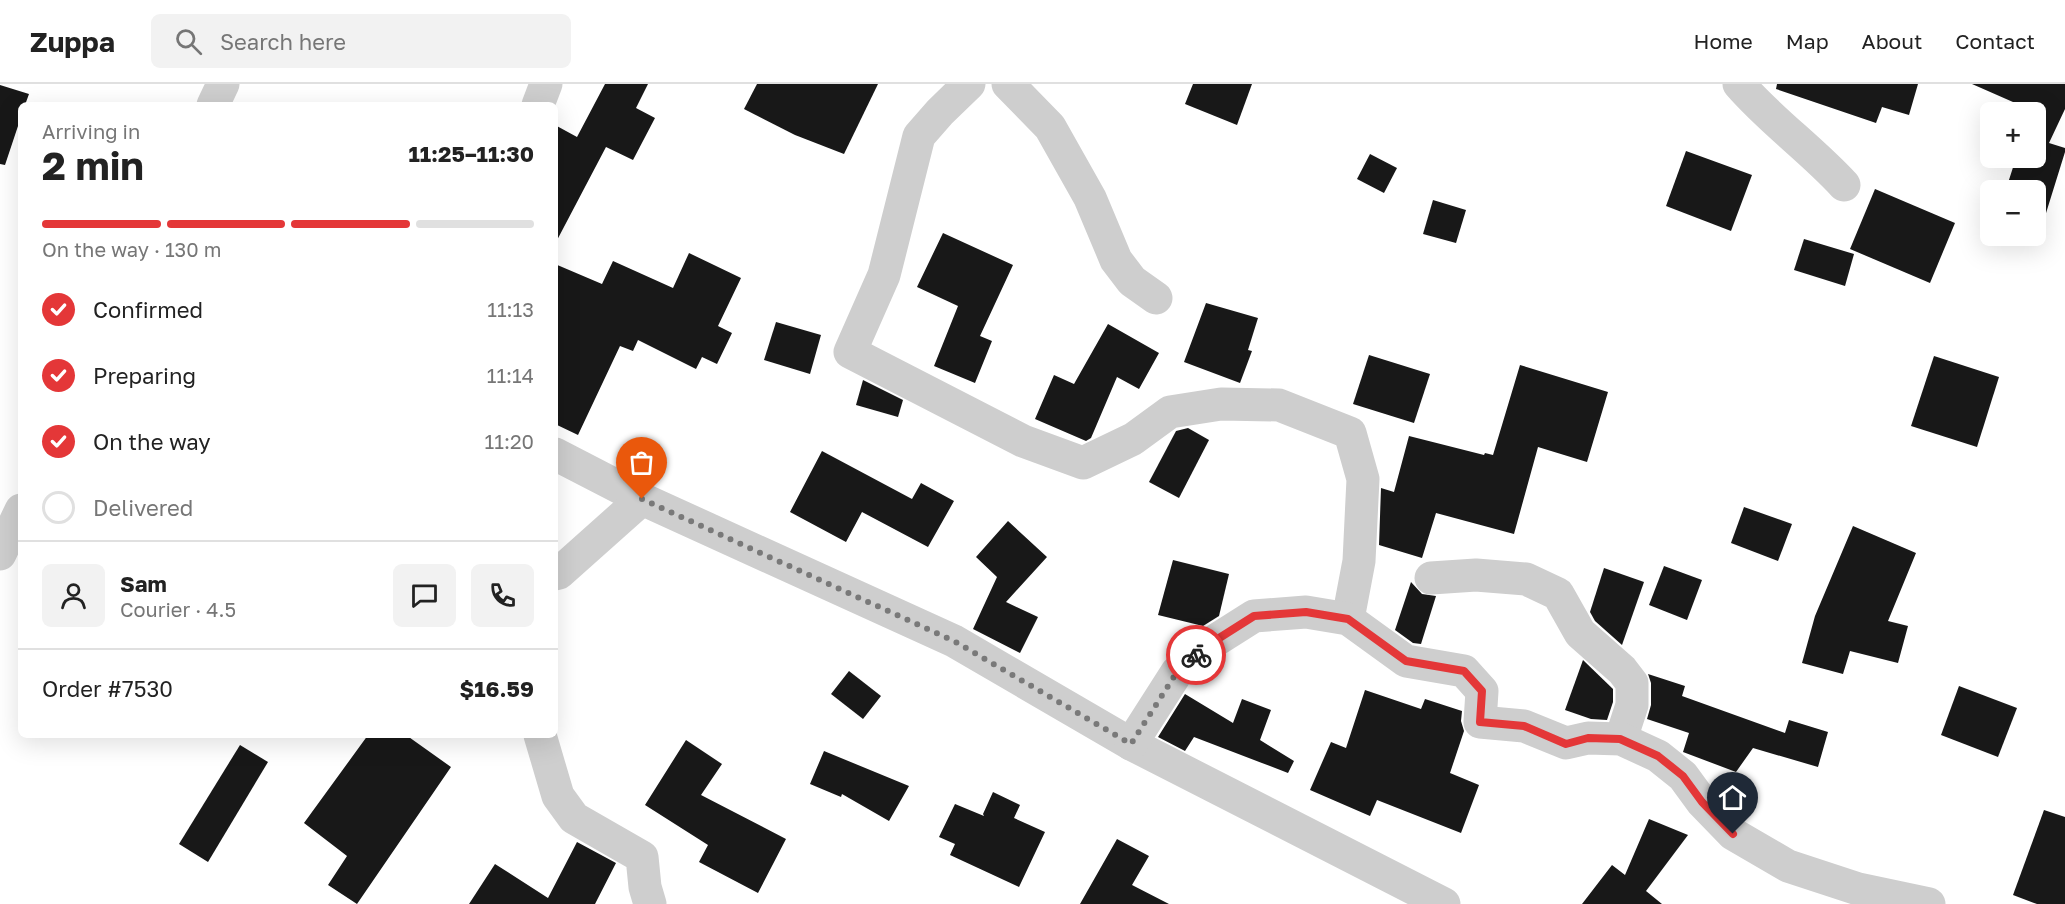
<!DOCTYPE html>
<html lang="en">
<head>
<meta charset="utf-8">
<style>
	:root { --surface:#fff; --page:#f2f2f2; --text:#222; --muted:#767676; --line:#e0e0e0; --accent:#e43738 }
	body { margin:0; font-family:"Golos Text",sans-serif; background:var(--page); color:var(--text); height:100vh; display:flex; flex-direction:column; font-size:22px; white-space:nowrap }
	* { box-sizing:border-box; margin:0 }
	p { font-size:20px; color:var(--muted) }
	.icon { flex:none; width:33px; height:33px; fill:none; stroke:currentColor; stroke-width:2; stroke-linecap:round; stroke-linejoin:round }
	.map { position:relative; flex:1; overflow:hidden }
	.side { position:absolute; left:18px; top:18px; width:540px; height:636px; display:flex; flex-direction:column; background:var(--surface); border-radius:9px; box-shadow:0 6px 24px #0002 }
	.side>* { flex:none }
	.fabs { position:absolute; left:1980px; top:18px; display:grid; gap:12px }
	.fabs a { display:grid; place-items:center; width:66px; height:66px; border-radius:9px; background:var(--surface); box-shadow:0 6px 24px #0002; font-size:30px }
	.pin { position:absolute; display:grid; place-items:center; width:51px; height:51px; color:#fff; margin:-62px -26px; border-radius:50% 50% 50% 0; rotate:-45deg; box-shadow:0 0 6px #0007 }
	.pin .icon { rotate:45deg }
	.courier { position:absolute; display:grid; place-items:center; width:60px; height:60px; margin:-30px; border:4px solid #e43738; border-radius:50%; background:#fff; color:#222; box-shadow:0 2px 8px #0007 }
	.overview em { font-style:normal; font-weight:700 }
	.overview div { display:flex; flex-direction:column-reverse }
	.overview { display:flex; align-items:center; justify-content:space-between; height:102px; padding:0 24px }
	h1 { font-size:39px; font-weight:700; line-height:45px }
	.bar { display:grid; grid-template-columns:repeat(4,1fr); gap:9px 6px; align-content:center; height:72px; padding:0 24px }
	.bar i { height:8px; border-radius:4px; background:var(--line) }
	.bar .selected { background:var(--accent) }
	.bar p { grid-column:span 4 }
	.line { display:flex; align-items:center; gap:15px; padding:0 24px; border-top:2px solid var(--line) }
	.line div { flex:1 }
	.round { display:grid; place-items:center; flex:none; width:63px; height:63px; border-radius:9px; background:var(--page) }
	ol { padding:0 24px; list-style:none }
	li { display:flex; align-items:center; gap:18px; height:66px }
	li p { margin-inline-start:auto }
	li .icon { padding:6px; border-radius:50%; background:var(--accent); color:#fff; stroke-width:4 }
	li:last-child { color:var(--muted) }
	li i { width:33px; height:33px; border:3px solid var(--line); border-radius:50% }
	header { display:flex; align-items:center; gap:36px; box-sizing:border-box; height:84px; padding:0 30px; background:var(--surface); border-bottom:2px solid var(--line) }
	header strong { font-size:28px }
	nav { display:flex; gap:33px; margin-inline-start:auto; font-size:21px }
	.search { width:420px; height:54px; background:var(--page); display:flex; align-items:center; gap:15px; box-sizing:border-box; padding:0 21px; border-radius:9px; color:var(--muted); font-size:22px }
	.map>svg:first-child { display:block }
	.building { fill:#181818 }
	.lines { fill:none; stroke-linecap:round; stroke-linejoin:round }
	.minor { stroke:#cecece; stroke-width:33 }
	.done { stroke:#797979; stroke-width:6; stroke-dasharray:0 10.8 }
	.route { stroke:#e43738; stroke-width:8 }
</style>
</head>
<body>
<header>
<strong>Zuppa</strong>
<div class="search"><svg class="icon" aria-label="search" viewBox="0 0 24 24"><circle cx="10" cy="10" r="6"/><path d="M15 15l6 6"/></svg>Search here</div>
<nav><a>Home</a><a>Map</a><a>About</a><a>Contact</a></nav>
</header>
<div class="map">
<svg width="2065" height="820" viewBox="0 0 2065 820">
	<rect width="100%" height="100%" fill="#fff"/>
	<!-- building -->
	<g class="building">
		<path d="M605,0H648L636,24L655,34L633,76L606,63L555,160V41L577,53Z"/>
		<path d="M757,0H878L844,70L795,51L744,25Z"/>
		<path d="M1193,0H1252L1237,41L1185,20Z"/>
		<path d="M1777,0H1918L1909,31L1882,23L1876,39L1776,5Z"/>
		<path d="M1972,0H2065V25L2049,59L2065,64V68L2042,142L2036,141V106L2008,99L2016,74H2036V28Z"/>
		<path d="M0,1L29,10L25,21H21V33L5,81L0,80Z"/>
		<path d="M1686,67L1752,91L1731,147L1666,122Z"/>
		<path d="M1370,70L1397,84L1384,109L1357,95Z"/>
		<path d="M1875,105L1955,139L1930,199L1850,165Z"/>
		<path d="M1433,116L1466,126L1456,159L1423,150Z"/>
		<path d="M943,149L1013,181L980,252L992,257L975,299L934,282L958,222L917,203Z"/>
		<path d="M1804,155L1854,170L1845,202L1794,186Z"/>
		<path d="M689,169L741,194L718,242L732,249L717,280L702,273L696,285L638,256L633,267L620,262L578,351L555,340V180L602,200L613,177L673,204Z"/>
		<path d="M1206,219L1258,234L1248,266L1252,267L1240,299L1184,278Z"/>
		<path d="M776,238L821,251L810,290L764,276Z"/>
		<path d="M1108,240L1159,269L1139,305L1117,293L1091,354L1086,357L1035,335L1054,291L1074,300Z"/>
		<path d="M1369,271L1430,290L1414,339L1353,320Z"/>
		<path d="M1934,272L1999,293L1977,363L1911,342Z"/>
		<path d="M1520,281L1608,308L1587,378L1538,363L1514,450L1436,429L1422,474L1379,461L1381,404L1394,408L1409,352L1484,371L1485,369L1493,371Z"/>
		<path d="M863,296L903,316L898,333L856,321Z"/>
		<path d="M1188,344L1209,356L1179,414L1149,398L1176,347Z"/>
		<path d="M822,367L912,415L921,399L954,417L928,463L862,428L846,458L790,428Z"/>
		<path d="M1744,423L1792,440L1778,477L1731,459Z"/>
		<path d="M1008,437L1047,473L1006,518L1038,533L1020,569L973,545L997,493L976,473Z"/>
		<path d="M1853,442L1916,469L1888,537L1908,542L1898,579L1850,567L1843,590L1802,579L1815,532Z"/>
		<path d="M1173,476L1229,490L1219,532L1203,542L1158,531Z"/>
		<path d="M1664,482L1702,496L1687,536L1649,521Z"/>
		<path d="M1604,484L1644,498L1622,561L1595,537L1590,528Z"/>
		<path d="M1411,498L1422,510L1436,512L1421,560L1413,559L1395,546Z"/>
		<path d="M1583,576L1613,605V618L1607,636L1591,635L1565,626Z"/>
		<path d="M849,587L881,612L863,635L831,610Z"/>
		<path d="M1648,590L1685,602L1682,612L1785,649L1789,636L1828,648L1818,683L1753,664L1736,688L1683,668L1689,649L1647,635L1651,621V599Z"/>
		<path d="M1959,602L2017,624L1998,673L1941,651Z"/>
		<path d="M1365,606L1421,625L1425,615L1462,627L1461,637L1464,647L1450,689L1479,701L1461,749L1377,716L1370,732L1310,706L1331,658L1346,664Z"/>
		<path d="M1185,610L1233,639L1242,615L1271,626L1260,656L1294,677L1288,689L1194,653L1185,667L1158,653Z"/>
		<path d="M368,651H406L451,683L357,820L328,801L347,772L304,739Z"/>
		<path d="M686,656L722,680L701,711L786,755L758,809L699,778L708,761L645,721Z"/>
		<path d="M240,661L268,678L208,778L179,760Z"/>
		<path d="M824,667L909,702L889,737L842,710L841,713L810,700Z"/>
		<path d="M993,708L1020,721L1014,734L1045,748L1019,803L950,771L955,760L939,753L955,720L984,732L983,730Z"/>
		<path d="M2044,726L2065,733V820H2037L2013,811Z"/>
		<path d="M1649,735L1688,751L1646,807L1662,820H1582L1612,781L1625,791Z"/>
		<path d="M1117,755L1149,772L1132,801L1169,820H1080Z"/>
		<path d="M577,758L616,779L595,820H469L495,780L548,814Z"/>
	</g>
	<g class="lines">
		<!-- minor -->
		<g class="minor">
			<path d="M969,0L940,28L919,52L884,191L850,268L1023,357L1083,379L1133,355L1170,328L1221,320L1279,321L1350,349L1363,395L1359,477L1348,535"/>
			<path d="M1008,0L1050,43L1090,114L1116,176L1132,197L1156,214"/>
			<path d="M1739,0C1771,37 1811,65 1844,101"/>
			<path d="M213,21L223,0"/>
			<path d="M538,21L546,0"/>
			<path d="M555,370L642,415L954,557L1131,660L1444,820"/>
			<path d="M0,470L21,426"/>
			<path d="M555,490L559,489L642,415"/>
			<path d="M1431,494L1476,491L1526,495L1558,510L1580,549L1622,586L1632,599V621L1621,655"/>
			<path d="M540,651L558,712L574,734L642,773L645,803L650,820"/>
			<path d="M1131,660L1177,588L1205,563L1254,532L1306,528L1348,535L1406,577L1464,587L1482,607L1480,638L1524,642L1566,659L1588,654L1621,655L1658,672L1683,692L1702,718L1733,750L1788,782L1858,805L1929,820"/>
		</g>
	</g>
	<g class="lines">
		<!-- done -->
		<path class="done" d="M642,415L954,557L1131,660L1177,588L1196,571"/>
		<!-- route -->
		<path class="route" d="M1196,571L1205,563L1254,532L1306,528L1348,535L1406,577L1464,587L1482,607L1480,638L1524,642L1566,660L1588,654L1620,655L1658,672L1683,692L1702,718L1733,750"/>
	</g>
</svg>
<div class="fabs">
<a>+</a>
<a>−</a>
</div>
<div class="pin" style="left:642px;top:415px;background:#ea580c"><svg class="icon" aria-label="bag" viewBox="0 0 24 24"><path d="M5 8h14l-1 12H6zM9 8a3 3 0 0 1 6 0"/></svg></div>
<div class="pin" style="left:1733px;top:750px;background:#1f2937"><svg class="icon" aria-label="home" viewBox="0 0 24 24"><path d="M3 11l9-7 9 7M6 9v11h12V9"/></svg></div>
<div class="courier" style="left:1196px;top:571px"><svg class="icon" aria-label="bike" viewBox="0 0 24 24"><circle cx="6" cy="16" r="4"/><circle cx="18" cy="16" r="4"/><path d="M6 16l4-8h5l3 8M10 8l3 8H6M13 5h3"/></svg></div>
<section class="side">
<div class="overview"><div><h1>2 min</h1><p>Arriving in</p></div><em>11:25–11:30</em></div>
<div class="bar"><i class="selected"></i><i class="selected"></i><i class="selected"></i><i></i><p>On the way · 130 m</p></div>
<ol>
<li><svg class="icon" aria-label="check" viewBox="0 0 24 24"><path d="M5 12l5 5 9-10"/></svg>Confirmed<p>11:13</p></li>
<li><svg class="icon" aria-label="check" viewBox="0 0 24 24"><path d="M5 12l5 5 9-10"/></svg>Preparing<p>11:14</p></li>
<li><svg class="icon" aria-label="check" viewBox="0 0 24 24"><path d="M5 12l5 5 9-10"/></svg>On the way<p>11:20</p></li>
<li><i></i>Delivered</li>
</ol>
<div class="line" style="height:108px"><a class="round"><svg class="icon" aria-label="person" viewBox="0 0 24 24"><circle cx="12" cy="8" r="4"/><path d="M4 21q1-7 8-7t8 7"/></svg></a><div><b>Sam</b><p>Courier · 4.5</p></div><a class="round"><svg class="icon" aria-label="chat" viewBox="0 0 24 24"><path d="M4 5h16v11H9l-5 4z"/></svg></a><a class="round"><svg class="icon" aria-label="phone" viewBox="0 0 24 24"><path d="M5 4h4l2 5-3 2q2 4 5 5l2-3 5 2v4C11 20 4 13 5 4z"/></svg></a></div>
<div class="line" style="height:78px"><div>Order #7530</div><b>$16.59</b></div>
</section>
</div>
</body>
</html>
